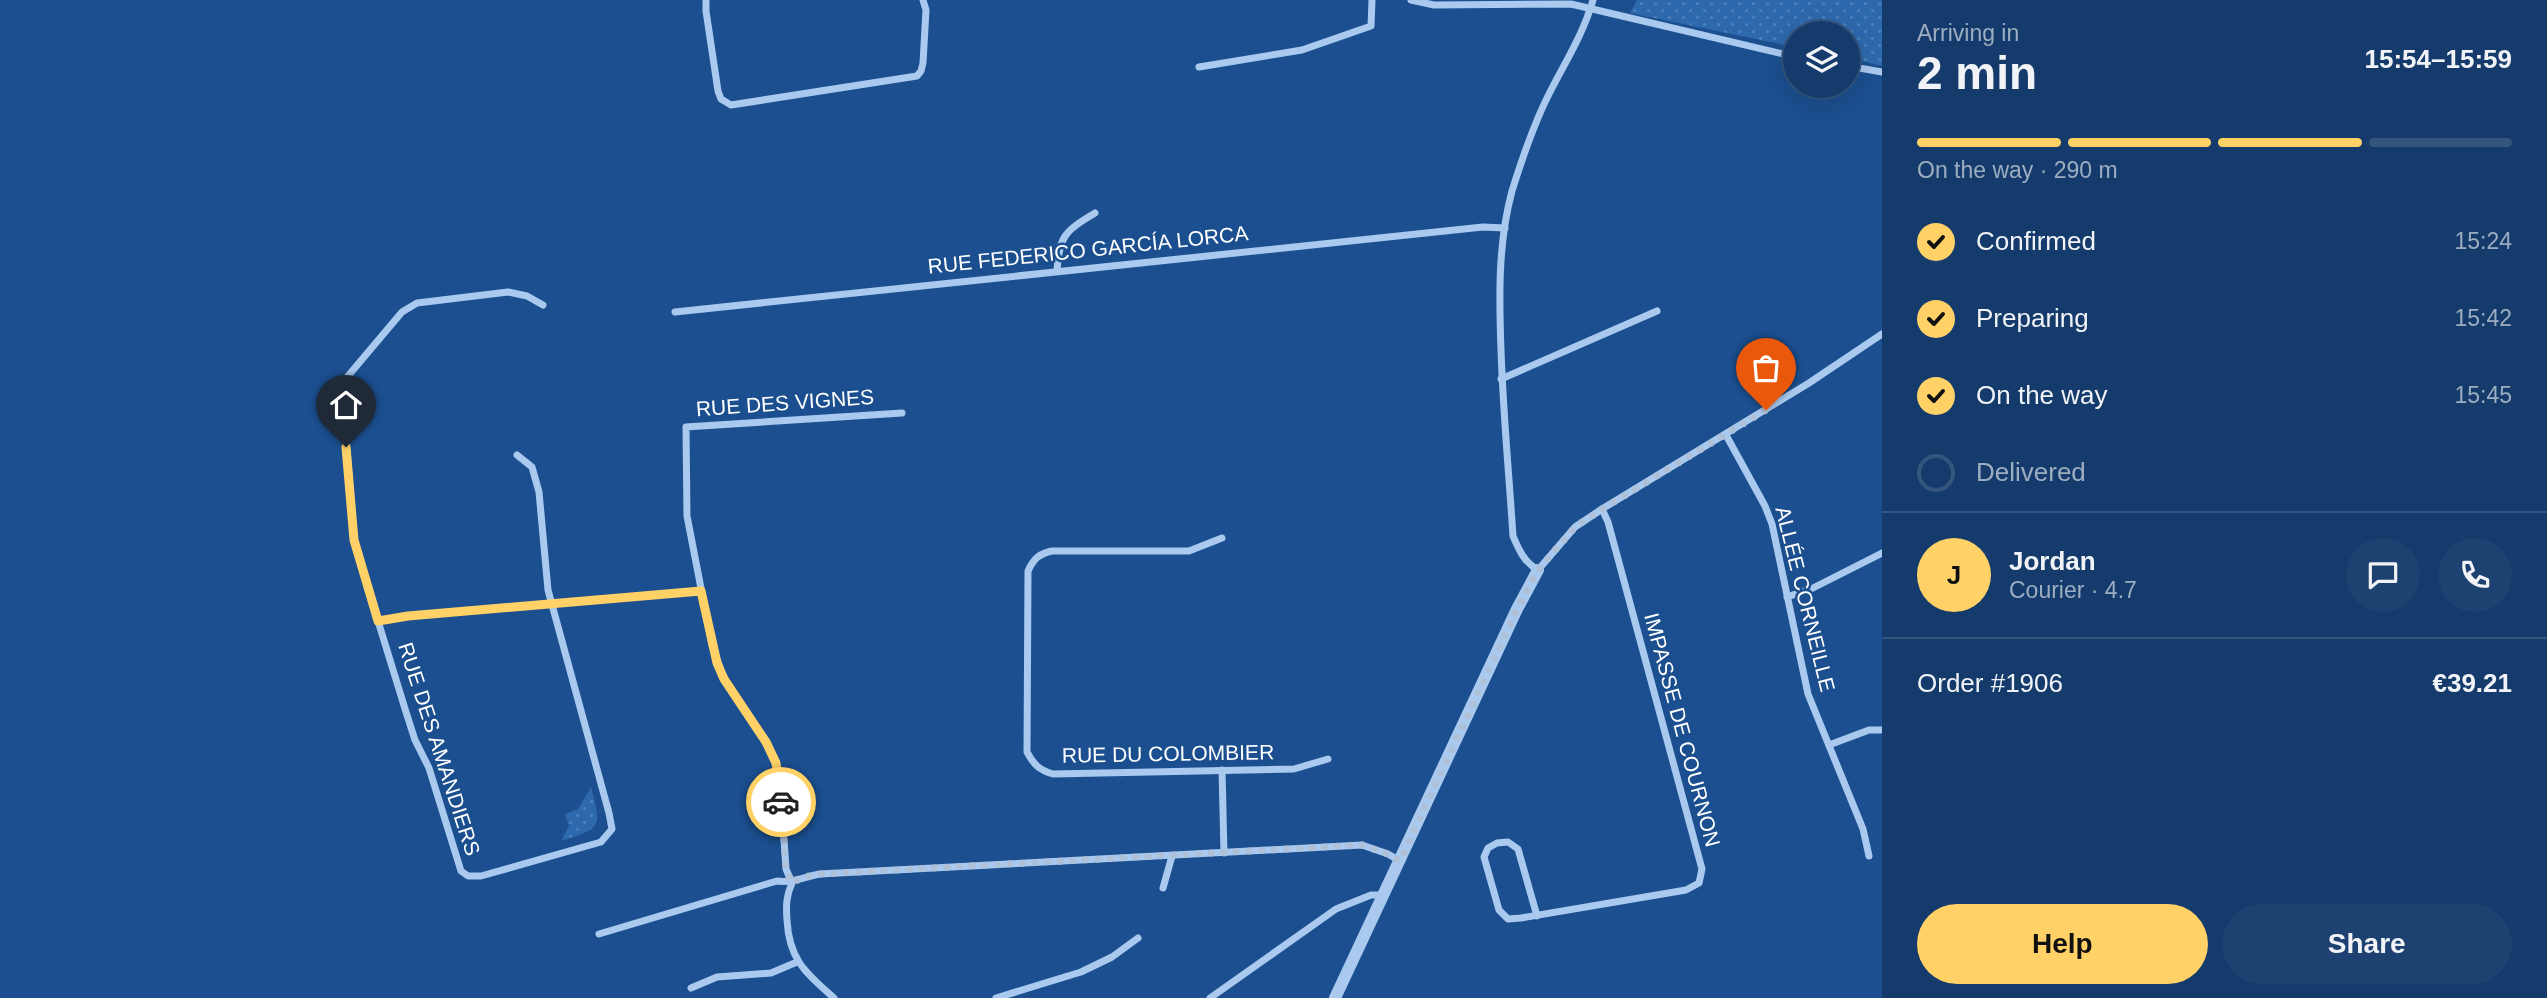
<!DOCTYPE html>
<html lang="en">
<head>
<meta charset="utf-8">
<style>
	:root { --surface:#143b6b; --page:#1d4271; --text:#f1f3f6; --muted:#9dadc1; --line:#33557e; --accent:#ffd166 }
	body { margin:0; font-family:Arial,sans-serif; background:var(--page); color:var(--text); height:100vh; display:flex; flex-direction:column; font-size:26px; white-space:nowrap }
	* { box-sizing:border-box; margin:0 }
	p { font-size:23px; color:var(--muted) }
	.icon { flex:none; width:38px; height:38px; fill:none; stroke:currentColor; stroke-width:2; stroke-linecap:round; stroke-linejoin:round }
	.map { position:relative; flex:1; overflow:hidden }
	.panel { display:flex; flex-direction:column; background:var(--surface); width:665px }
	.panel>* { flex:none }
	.fabs { position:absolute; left:1783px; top:21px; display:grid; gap:14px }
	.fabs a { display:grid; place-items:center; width:77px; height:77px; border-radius:50%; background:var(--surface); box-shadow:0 7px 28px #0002,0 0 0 2px var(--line); font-size:35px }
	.pin { position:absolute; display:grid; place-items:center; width:60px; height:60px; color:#fff; margin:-72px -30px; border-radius:50% 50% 50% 0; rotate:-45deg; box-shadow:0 0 7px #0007 }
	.pin .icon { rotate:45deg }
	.courier { position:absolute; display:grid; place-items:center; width:70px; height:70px; margin:-35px; border:5px solid #ffd166; border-radius:50%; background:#fff; color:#222; box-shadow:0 2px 9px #0007 }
	.overview em { font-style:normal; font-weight:600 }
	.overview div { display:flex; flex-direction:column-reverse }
	.overview { display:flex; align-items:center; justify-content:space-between; height:119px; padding:0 35px }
	h1 { font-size:46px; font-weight:600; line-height:52px }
	.bar { display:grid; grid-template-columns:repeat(4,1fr); gap:10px 7px; align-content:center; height:84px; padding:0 35px }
	.bar i { height:9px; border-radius:5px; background:var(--line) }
	.bar .on { background:var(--accent) }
	.bar p { grid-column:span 4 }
	.line { display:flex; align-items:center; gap:18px; padding:0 35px; border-top:2px solid var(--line) }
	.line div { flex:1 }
	.round { display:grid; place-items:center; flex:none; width:74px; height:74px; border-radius:37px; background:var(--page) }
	ol { padding:0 35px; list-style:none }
	li { display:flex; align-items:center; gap:21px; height:77px }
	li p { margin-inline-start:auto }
	li .icon { padding:7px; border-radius:50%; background:var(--accent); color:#111; stroke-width:4 }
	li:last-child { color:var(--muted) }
	li i { width:38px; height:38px; border:4px solid var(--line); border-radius:50% }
	.cta { display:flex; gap:14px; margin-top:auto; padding:14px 35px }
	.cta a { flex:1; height:80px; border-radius:42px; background:var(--accent); color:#111; font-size:28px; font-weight:600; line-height:80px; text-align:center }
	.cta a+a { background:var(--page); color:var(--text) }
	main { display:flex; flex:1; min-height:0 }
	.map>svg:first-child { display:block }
	.park { fill:url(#park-dots) }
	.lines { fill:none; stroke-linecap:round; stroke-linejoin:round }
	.minor { stroke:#a9c9ee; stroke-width:7 }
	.tertiary { stroke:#a9c9ee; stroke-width:12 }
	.done { stroke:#afc1d8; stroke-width:7; stroke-dasharray:0 12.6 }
	.route { stroke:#ffd166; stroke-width:9 }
	.labels { text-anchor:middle; stroke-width:5; stroke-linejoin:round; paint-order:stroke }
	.street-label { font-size:21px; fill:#fff; stroke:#1b4f8f }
</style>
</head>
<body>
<main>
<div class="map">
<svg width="1882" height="998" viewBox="0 0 1882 998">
	<defs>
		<pattern id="park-dots" width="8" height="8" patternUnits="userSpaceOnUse" patternTransform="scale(1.75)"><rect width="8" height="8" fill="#2e69ad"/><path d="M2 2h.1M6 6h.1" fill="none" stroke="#4d80b9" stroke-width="1.8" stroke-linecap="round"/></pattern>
	</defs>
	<rect width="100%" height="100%" fill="#1b4f8f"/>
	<!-- park -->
	<g class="park">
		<path d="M1637,0H1882V66L1848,58V33H1796L1795,47L1630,13Z"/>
		<path d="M591,787C602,828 602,828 561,841L569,826L565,814L578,809Z"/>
	</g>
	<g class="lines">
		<!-- minor -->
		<g class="minor">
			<path d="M706,0V11L718,91L721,99L731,105L917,76L921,71L923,63L926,10L923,0"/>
			<path d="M1411,0L1434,5L1571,4L1796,57"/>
			<path d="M1593,0C1583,35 1564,64 1548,96C1533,126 1522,159 1512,191C1498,243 1499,296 1501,350C1503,412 1509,474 1513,536C1519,550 1524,562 1538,570L1575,527L1602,509L1809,383L1882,334"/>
			<path d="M1848,66L1882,72"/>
			<path d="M1199,67L1302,50L1371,26L1372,0"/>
			<path d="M1057,271C1059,236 1065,231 1095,213"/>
			<path d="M543,305L527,296L508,292L417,303L402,312L348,376L344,385L343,398L354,540L378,621L407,616L701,591"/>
			<path d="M675,312L1483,227L1505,228"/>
			<path d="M1501,379L1657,311"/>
			<path d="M1726,435L1765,506L1772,524L1808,694L1863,829L1869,856"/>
			<path d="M1222,538L1189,551H1052C1039,554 1034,558 1028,571L1027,752C1034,765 1039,770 1053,774L1294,769L1328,759"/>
			<path d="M1787,597L1813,588L1882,553"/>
			<path d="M378,621L406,712L415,740L429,768L461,871L468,876H481L601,842L612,829L609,813L548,590L539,492L532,467L517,455"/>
			<path d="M1829,745L1869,730H1882"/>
			<path d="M1222,770L1224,853"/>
			<path d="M1163,888L1172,856"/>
			<path d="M1537,916L1518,849L1508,842L1497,843L1488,848L1484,857L1499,910L1508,919L1521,918L1686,890L1699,883L1702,869L1608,522L1602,509"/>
			<path d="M599,934L777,881C793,883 804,877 820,874L1362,845L1388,854L1400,861"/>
			<path d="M691,988L717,977L771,973L797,962"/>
			<path d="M834,998C806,973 789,960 787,920C786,906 786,896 792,883L786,869L781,795L776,763L766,742L724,679L712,645L687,516L686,427L902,413"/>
			<path d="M996,998L1081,972L1112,957L1138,938"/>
			<path d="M1210,998L1336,909L1371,895H1383"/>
		</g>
		<!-- tertiary -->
		<path class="tertiary" d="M1335,998L1517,609L1538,570"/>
	</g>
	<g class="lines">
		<!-- done -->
		<path class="done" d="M781,802L786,869L792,883L803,877L820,874L1362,845L1388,854L1400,861L1517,609L1538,570L1575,527L1602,509L1766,410"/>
		<!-- route -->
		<path class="route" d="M346,447L354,540L378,621L408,616L701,591L717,663L724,679L766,742L776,763L781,802"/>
	</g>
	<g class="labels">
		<!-- street labels -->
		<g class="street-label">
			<text transform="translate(1088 250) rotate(-6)" y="7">RUE FEDERICO GARCÍA LORCA</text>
			<text transform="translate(785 403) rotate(-4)" y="7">RUE DES VIGNES</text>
			<text transform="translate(1805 599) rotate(76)" y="7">ALLÉE CORNEILLE</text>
			<text transform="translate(1682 730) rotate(75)" y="7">IMPASSE DE COURNON</text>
			<text transform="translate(439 749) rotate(72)" y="7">RUE DES AMANDIERS</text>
			<text transform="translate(1168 754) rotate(-1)" y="7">RUE DU COLOMBIER</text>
		</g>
	</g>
</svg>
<div class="fabs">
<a><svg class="icon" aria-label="layers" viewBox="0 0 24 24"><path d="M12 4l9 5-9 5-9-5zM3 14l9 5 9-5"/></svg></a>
</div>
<div class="pin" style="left:1766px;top:410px;background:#ea580c"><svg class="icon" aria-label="bag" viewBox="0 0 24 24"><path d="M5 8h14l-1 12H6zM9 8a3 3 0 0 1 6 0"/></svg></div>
<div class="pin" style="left:346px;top:447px;background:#1f2937"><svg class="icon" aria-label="home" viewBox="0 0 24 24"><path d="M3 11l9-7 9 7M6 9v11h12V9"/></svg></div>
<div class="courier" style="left:781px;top:802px"><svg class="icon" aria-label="car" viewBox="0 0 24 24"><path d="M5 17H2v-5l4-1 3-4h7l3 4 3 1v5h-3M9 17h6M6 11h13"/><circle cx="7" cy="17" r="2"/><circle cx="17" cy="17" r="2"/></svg></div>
</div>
<section class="panel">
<div class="overview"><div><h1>2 min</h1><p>Arriving in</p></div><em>15:54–15:59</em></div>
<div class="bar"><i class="on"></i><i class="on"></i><i class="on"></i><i></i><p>On the way · 290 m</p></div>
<ol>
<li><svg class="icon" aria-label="check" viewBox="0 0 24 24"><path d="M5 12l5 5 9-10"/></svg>Confirmed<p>15:24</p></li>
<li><svg class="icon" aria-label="check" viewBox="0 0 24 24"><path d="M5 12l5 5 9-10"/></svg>Preparing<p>15:42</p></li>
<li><svg class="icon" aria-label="check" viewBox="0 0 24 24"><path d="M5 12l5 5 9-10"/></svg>On the way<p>15:45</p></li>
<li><i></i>Delivered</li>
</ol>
<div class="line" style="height:126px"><b class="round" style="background:var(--accent);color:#111">J</b><div><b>Jordan</b><p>Courier · 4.7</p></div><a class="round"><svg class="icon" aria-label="chat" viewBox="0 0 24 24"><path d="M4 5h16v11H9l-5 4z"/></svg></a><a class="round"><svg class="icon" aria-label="phone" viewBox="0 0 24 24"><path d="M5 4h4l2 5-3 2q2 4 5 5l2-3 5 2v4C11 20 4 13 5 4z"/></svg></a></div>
<div class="line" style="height:91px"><div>Order #1906</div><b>€39.21</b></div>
<div class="cta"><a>Help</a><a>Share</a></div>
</section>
</main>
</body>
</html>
